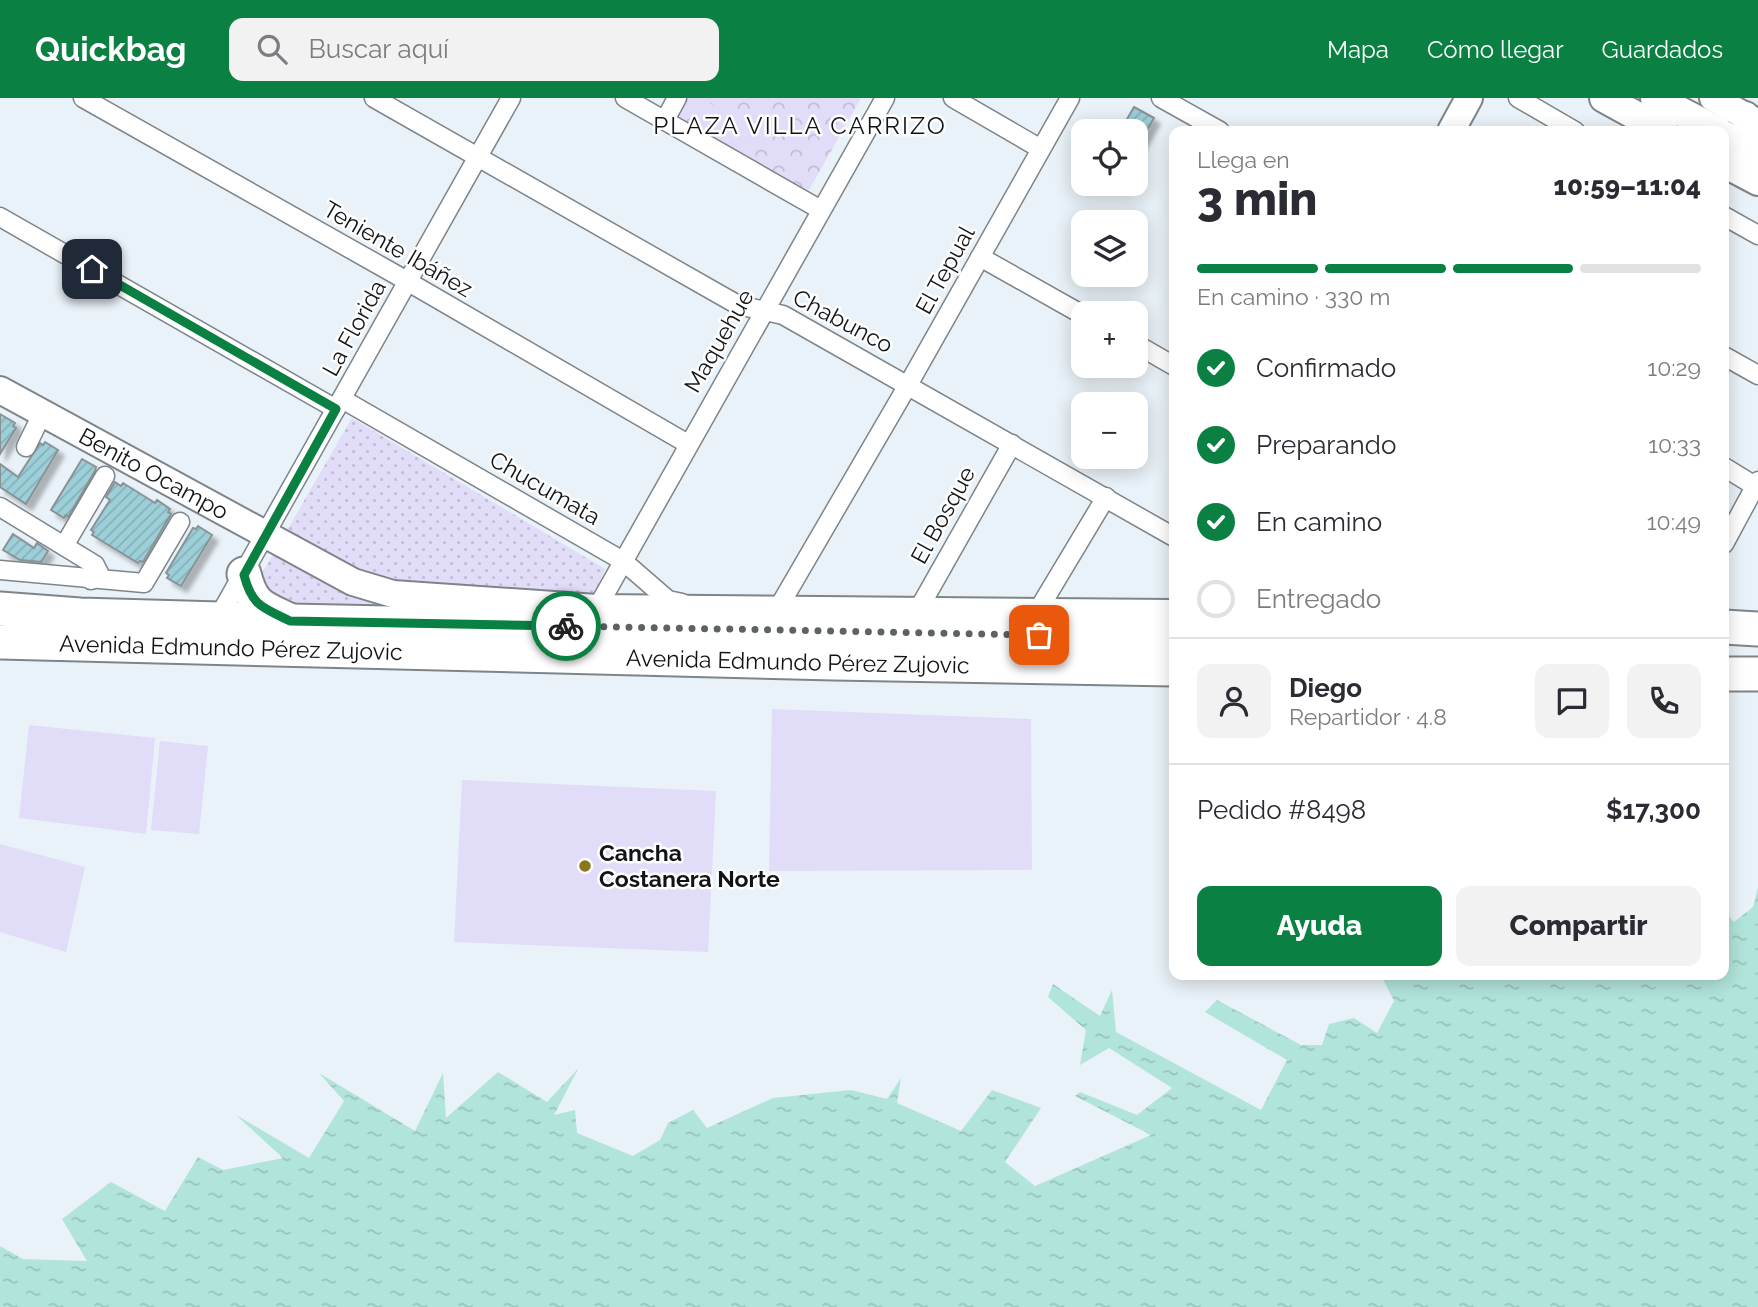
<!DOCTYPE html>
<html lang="es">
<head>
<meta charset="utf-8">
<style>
	:root { --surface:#fff; --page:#f2f2f3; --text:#2b2b33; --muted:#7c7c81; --line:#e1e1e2; --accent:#0b8043 }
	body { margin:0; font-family:Raleway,sans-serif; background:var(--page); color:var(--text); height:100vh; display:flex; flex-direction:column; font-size:26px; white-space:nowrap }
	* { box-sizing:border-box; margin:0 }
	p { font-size:23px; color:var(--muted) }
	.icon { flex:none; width:38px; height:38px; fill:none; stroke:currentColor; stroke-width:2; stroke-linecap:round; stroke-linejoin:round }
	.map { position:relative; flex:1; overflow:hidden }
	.details { position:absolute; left:1169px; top:28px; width:560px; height:854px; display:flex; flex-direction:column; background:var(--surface); border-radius:14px; box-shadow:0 4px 18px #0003 }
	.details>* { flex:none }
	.fabs { position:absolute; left:1071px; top:21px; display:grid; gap:14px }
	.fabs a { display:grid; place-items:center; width:77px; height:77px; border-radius:14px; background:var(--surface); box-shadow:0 4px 18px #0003; font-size:35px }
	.pin { position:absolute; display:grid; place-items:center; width:60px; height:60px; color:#fff; margin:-30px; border-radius:14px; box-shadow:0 4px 10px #0006 }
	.courier { position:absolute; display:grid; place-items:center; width:70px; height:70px; margin:-35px; border:5px solid #0b8043; border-radius:50%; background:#fff; color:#222; box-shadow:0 2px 9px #0007 }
	.headline em { font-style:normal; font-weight:800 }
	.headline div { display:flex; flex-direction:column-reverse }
	.headline { display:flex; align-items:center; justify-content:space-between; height:119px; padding:0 28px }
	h1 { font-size:46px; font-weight:800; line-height:52px }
	.bar { display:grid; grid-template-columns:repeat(4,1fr); gap:10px 7px; align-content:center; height:84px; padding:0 28px }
	.bar i { height:9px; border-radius:5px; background:var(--line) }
	.bar .on { background:var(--accent) }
	.bar p { grid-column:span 4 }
	.line { display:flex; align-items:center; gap:18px; padding:0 28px; border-top:2px solid var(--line) }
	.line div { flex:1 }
	.round { display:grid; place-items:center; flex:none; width:74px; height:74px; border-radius:14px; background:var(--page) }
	ol { padding:0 28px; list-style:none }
	li { display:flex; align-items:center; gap:21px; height:77px }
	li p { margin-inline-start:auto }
	li .icon { padding:7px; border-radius:50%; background:var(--accent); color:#fff; stroke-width:4 }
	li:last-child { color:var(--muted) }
	li i { width:38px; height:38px; border:4px solid var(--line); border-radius:50% }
	.primary-button { display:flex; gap:14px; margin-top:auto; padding:14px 28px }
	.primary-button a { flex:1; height:80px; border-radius:14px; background:var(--accent); color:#fff; font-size:28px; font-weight:800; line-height:80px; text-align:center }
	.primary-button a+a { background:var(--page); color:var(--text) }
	header { display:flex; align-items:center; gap:42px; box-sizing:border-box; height:98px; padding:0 35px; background:var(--accent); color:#fff }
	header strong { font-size:33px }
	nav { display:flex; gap:38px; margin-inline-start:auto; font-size:24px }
	.search { width:490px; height:63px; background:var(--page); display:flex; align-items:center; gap:18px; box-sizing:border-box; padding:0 24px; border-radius:14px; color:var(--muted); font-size:26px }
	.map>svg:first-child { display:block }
	.grass { fill:url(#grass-dots) }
	.park { fill:url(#park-crowns) }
	.pitch { fill:#e1ddf8 }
	.water { fill:url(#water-ripples) }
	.building { fill:url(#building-hatch); stroke:#899395; stroke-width:2; filter:url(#shadow) }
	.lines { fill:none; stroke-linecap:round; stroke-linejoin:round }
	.street-casing { stroke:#7d858a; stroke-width:21 }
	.secondary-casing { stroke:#7d858a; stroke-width:30 }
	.primary-casing { stroke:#7d858a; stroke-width:32 }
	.highway-casing { stroke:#7d858a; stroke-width:37 }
	.street { stroke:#fff; stroke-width:18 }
	.secondary { stroke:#fff; stroke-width:26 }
	.primary { stroke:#fff; stroke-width:28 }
	.highway { stroke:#fff; stroke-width:33 }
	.done { stroke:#5d6265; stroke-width:7; stroke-dasharray:0 12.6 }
	.route { stroke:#0b8043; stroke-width:9 }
	.poi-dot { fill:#89771a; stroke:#fefefe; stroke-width:2.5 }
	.labels { text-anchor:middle; stroke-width:5; stroke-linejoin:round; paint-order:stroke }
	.street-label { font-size:23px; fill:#111416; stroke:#fefefe }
	.poi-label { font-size:23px; font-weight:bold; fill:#111416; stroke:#fefefe; text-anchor:start }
	.neighbourhood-label { font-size:24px; letter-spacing:2px; fill:#111416; stroke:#fefefe }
</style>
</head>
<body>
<header>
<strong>Quickbag</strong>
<div class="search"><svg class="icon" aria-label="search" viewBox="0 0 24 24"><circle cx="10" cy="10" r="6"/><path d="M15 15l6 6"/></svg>Buscar aquí</div>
<nav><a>Mapa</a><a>Cómo llegar</a><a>Guardados</a></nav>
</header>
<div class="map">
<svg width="1758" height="1209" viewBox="0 0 1758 1209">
	<defs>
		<pattern id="grass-dots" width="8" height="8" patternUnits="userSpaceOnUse" patternTransform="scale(1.75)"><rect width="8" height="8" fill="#e1ddf8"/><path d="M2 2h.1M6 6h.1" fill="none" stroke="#c0bdd4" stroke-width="1.8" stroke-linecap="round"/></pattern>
		<pattern id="park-crowns" width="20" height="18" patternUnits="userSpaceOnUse" patternTransform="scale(1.75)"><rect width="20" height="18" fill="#e1ddf8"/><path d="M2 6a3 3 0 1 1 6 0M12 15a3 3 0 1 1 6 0" fill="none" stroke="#c0bdd4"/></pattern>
		<pattern id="water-ripples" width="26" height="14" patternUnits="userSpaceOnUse" patternTransform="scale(1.75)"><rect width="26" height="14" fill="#b1e4da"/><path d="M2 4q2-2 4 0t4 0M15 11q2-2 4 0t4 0" fill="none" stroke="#97c3ba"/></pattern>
		<pattern id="building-hatch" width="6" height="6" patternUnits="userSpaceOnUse" patternTransform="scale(1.75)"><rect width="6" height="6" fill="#9ccfd8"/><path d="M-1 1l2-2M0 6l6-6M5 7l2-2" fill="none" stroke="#85b1b9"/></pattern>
		<filter id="shadow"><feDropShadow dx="6" dy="6" stdDeviation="2" flood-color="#0004"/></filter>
	</defs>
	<rect width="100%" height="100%" fill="#e9f2f8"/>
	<!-- grass -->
	<path class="grass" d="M352,320L605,471L592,500L597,510L231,529Z"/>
	<!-- park -->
	<path class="park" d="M683,0H861L808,94L673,18Z"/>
	<!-- pitch -->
	<g class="pitch">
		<path d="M694,0H701L756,31L746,47L686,13Z"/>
		<path d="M772,611L1031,621L1032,772L769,773Z"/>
		<path d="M29,627L155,640L146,736L19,720Z"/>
		<path d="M160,643L208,648L199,736L151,732Z"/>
		<path d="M462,682L716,693L708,854L454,844Z"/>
		<path d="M0,746L85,769L66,854L0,834Z"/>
	</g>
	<!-- water -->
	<path class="water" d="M1758,789V1209H0V1148L23,1161L87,1163L62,1121L111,1084L165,1113L198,1059L223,1072L283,1060L236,1017L309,1060L344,1003L319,975L415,1033L443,975L446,1020L498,974L547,1004L578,971L554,1017L575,1012L577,1035L633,1058L660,1042L668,1025L693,1012L707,1030L773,1000L851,992L887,1001L901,980L897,1005L961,1033L992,992L1041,1010L1005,1064L1035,1088L1151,1037L1075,998L1080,994L1137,1017L1172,990L1109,950L1080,967L1086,932L1048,899L1053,886L1100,918L1112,892L1116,934L1261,1012L1287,962L1205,914L1217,902L1301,947H1322L1329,926L1354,920L1377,935L1394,903L1381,877H1724V813L1734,824L1753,809Z"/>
	<!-- building -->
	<g class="building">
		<path d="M1134,9L1154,20L1136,52V33H1120Z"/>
		<path d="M0,316L15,325L13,328L16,330L0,356Z"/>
		<path d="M45,344L58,352L26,406L0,389V366L18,379L40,345L43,347Z"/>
		<path d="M82,361L96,369L95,373L68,419L66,417L64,420L51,412Z"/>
		<path d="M115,384L121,388L123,385L155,405L157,402L170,411L168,414L171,416L143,464L140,463L138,465L92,437L94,434L91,432L110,402L106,399Z"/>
		<path d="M198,428L212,437L181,488L167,480L169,477L166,475L193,430L196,431Z"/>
		<path d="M13,436L34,450L37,445L48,453L41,464L20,462L3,452Z"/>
	</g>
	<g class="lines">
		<!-- street casing -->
		<g class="street-casing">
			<g id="street">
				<path d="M83,0L393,175L688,346"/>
				<path d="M374,0L738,207L783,217L1174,439"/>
				<path d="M625,0L821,112"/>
				<path d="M953,0L1041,51"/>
				<path d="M1161,0L1220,33"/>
				<path d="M1518,0L1575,33"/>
				<path d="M665,22L677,0"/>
				<path d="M1724,118L1758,137"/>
				<path d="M0,119L336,311"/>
				<path d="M980,159L1083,217"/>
				<path d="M1136,246L1174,268"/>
				<path d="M1724,258L1758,277"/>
				<path d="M342,301L623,463L668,502L682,505"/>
				<path d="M26,349L42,316"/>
				<path d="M1724,369L1755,388"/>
				<path d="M0,409L95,467L99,475L91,482"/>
				<path d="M1724,446L1758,383"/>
				<path d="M64,448L105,378"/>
				<path d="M0,472L144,485L180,424"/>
				<path d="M597,510L885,0"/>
				<path d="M777,512L908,287L1070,0"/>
				<path d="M918,512L1012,346"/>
				<path d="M1037,514L1106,399"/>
				<path d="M218,520L511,0"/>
			</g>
		</g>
		<!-- secondary casing -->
		<g class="secondary-casing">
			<g id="secondary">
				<path d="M1713,0L1758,25"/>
				<path d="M1451,33L1469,0"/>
				<path id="s1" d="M0,292L353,484L393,496L597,510L1174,515"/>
			</g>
		</g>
		<!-- primary casing -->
		<g class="primary-casing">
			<g id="primary">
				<path d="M1604,0L1664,33"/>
				<path d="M1655,0L1718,33"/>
				<path d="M1745,18L1758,38"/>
				<path d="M1724,37L1758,55"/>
				<path d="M1724,65L1758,83"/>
			</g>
		</g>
		<!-- highway casing -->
		<g class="highway-casing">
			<g id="highway">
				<path d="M244,476C252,507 261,509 287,521"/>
				<path d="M0,511L80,517L290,523L1174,541"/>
				<path d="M1724,529L1758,531"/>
				<path id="s2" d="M0,544L834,565L1174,571"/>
				<path d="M1724,576H1758"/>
			</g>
		</g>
		<!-- street -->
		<use href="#street" class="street"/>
		<!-- secondary -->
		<use href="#secondary" class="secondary"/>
		<!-- primary -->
		<use href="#primary" class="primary"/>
		<!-- highway -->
		<use href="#highway" class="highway"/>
	</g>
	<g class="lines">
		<!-- done -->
		<path class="done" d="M566,528L1039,537"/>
		<!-- route -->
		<path class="route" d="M92,171L336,311L244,477C252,508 262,509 290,523L566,528"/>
	</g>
	<!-- markers -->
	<circle class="poi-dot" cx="585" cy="768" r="7"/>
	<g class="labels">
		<!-- street labels -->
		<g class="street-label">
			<text transform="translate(398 151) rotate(30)" y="8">Teniente Ibáñez</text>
			<text transform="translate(945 172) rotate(-61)" y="8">El Tepual</text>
			<text transform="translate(843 223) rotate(28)" y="8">Chabunco</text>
			<text transform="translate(354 230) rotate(-61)" y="8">La Florida</text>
			<text transform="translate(719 243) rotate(-60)" y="8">Maquehue</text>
			<text dy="8" stroke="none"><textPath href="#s1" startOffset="175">Benito Ocampo</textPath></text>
			<text transform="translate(545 390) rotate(30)" y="8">Chucumata</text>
			<text transform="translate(943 417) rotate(-61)" y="8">El Bosque</text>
			<text dy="8" stroke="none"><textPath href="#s2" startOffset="231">Avenida Edmundo Pérez Zujovic</textPath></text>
			<text dy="8" stroke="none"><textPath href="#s2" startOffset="798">Avenida Edmundo Pérez Zujovic</textPath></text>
		</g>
		<!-- poi labels -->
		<g class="poi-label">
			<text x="599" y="763">Cancha<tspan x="599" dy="26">Costanera Norte</tspan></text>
		</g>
		<!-- neighbourhood labels -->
		<g class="neighbourhood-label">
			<text x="800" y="36">PLAZA VILLA CARRIZO</text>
		</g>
	</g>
</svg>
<div class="fabs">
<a><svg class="icon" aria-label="locate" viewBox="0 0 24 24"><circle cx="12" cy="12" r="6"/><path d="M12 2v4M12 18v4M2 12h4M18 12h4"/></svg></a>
<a><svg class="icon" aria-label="layers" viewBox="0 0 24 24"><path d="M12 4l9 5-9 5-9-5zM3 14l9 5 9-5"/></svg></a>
<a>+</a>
<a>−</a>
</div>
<div class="pin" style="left:1039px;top:537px;background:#ea580c"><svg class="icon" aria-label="bag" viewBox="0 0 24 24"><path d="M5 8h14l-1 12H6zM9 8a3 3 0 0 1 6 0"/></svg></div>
<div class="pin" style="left:92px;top:171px;background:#1f2937"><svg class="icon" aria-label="home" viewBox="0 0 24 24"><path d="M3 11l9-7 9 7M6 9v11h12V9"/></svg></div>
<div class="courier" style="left:566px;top:528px"><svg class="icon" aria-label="bike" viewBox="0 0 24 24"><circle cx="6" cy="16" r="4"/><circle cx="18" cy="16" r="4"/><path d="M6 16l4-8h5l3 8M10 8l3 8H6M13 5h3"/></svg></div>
<section class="details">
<div class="headline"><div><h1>3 min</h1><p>Llega en</p></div><em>10:59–11:04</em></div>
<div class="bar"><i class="on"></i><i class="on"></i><i class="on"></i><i></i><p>En camino · 330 m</p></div>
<ol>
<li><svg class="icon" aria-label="check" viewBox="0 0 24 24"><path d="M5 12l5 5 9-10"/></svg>Confirmado<p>10:29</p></li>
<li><svg class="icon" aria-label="check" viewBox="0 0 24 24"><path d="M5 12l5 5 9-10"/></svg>Preparando<p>10:33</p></li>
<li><svg class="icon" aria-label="check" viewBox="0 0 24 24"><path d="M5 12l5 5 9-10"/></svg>En camino<p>10:49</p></li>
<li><i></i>Entregado</li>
</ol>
<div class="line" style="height:126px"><a class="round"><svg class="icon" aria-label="person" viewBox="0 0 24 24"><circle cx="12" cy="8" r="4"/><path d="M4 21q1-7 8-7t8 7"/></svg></a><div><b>Diego</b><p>Repartidor · 4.8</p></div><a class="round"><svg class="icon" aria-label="chat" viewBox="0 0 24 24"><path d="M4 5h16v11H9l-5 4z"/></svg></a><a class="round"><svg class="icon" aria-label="phone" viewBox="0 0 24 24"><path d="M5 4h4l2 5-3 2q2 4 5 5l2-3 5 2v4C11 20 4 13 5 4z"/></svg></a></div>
<div class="line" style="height:91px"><div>Pedido #8498</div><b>$17,300</b></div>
<div class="primary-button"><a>Ayuda</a><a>Compartir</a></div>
</section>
</div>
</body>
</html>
